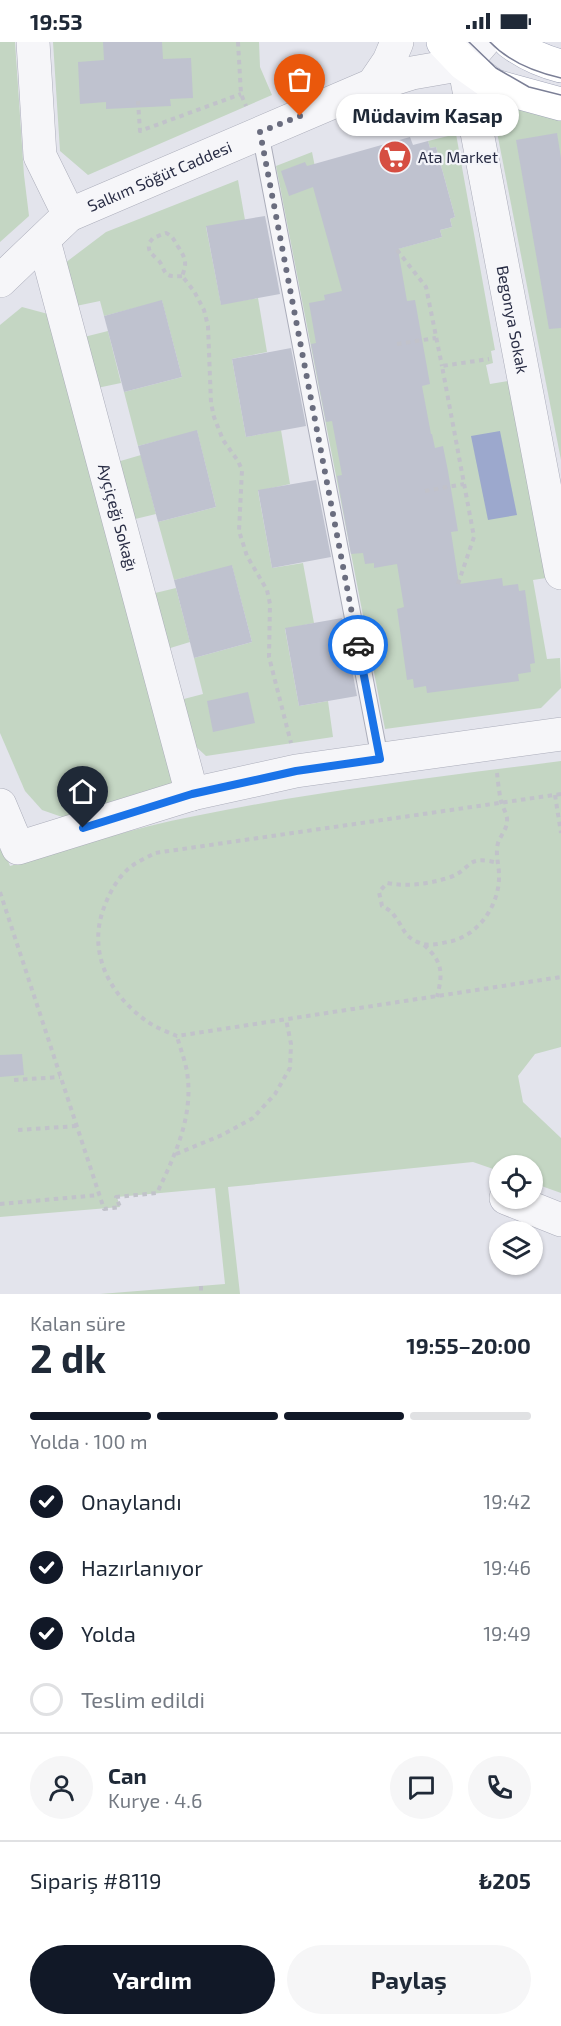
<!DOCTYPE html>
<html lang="tr">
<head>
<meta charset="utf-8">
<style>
	:root { --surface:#fff; --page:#f6f6f7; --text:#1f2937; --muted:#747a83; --line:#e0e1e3; --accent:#111827 }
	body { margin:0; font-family:"Exo 2",sans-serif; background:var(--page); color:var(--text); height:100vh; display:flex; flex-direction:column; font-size:22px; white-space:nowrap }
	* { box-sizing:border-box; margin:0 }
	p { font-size:20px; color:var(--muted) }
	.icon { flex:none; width:33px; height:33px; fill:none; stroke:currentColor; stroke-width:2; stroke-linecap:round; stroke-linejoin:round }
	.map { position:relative; height:1252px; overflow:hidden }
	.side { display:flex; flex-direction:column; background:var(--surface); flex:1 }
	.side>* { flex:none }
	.controls { position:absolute; left:489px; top:1113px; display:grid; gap:12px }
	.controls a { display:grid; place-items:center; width:54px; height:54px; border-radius:50%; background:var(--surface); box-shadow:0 2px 4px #0004; font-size:30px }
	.pin { position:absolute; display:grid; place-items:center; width:51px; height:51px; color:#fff; margin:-62px -26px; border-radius:50% 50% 50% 0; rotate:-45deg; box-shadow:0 0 6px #0007 }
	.pin .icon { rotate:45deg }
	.courier { position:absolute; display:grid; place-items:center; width:60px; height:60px; margin:-30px; border:4px solid #1a73e8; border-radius:50%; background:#fff; color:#222; box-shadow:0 2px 8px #0007 }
	.bubble { position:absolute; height:42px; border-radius:21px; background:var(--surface); box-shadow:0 2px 4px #0004; font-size:20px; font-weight:700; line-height:42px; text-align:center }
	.headline em { font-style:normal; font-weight:700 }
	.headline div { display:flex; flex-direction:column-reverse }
	.headline { display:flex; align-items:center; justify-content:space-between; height:102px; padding:0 30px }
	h1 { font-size:39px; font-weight:700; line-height:45px }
	.bar { display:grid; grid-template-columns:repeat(4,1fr); gap:9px 6px; align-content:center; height:72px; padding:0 30px }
	.bar i { height:8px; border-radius:4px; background:var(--line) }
	.bar .selected { background:var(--accent) }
	.bar p { grid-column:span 4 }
	.line { display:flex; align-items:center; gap:15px; padding:0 30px; border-top:2px solid var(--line) }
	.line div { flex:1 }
	.round { display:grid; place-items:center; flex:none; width:63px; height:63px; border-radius:32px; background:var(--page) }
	ol { padding:0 30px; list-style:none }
	li { display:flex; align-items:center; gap:18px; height:66px }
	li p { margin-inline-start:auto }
	li .icon { padding:6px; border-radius:50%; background:var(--accent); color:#fff; stroke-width:4 }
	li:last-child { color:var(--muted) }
	li i { width:33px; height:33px; border:3px solid var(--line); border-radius:50% }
	.primary-button { display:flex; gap:12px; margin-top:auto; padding:12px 30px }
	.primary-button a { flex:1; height:69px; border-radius:36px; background:var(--accent); color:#fff; font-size:24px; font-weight:700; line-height:69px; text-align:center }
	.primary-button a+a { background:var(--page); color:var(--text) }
	.status { display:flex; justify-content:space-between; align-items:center; height:42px; padding:0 30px; background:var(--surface); direction:ltr }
	.status svg { height:16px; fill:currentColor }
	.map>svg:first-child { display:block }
	.green { fill:#c4d6c3 }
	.water { fill:#9ca8cd }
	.building { fill:#bfc2cf }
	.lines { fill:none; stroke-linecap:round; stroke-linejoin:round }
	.service-casing { stroke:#abadba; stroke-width:18 }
	.minor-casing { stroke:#abadba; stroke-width:34 }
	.tertiary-casing { stroke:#abadba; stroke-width:34 }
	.primary-casing { stroke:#a1a5b8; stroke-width:34 }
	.path { stroke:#c1c2ca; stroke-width:4; stroke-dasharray:4.5 4.5; stroke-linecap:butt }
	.service { stroke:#f6f6f9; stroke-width:16 }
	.minor { stroke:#f6f6f9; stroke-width:33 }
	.tertiary { stroke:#f6f6f9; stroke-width:33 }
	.primary { stroke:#fff; stroke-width:33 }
	.tram { stroke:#7b7f96; stroke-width:1.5 }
	.done { stroke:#6a6d7f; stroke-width:6; stroke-dasharray:0 10.8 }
	.route { stroke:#1a73e8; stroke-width:8 }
	.labels { text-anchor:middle; stroke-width:4.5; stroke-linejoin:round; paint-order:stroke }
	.poi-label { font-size:16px; fill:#292d45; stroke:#f3f4f9; text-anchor:start }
	.street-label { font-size:16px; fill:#292d45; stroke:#f3f4f9 }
</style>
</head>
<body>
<div class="status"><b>19:53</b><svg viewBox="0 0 49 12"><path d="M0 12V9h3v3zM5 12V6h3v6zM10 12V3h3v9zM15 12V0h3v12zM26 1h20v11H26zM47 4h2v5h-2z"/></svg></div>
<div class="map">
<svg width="561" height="1252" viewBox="0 0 561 1252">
	<rect width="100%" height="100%" fill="#e3e4ec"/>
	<!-- green -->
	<g class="green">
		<path d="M0,0H15L24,133L29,174L0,200Z"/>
		<path d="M53,0H259L260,25L272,53L88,133L60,109Z"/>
		<path d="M523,63L561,73V418L496,85Z"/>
		<path d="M456,92L495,308L491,309L493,321L486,323L490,342L508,339L546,536L533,538L547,617L560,616L561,646L541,666L385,687L276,124L312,110L316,130L397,207L442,195L440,188L452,185L450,177L455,175L436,105L430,106L428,99Z"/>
		<path d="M238,138L245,178L206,185L221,262L258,256L267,310L232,317L246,395L281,388L290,442L258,449L272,526L303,521L314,581L285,587L299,664L328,659L333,695L206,714L191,700L180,658L203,652L194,616L252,600L232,524L174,538L158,480L216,465L197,389L138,404L124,350L182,335L162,259L104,274L100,259L76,264L65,221L106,190Z"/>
		<path d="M22,265L48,272L173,742L65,776L42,768L25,749L0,691V283Z"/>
		<path d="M108,289L121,341L97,346L84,295Z"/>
		<path d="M141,413L156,472L131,478L117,420Z"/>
		<path d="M176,546L190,600L167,607L151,552Z"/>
		<path d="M561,719V1005L535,1012L518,1034L523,1060L561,1096V1151L533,1141L532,1124H500L499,1129L473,1120L228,1145L240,1252H100L225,1242L215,1146L117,1155L120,1165L0,1175V808H4L10,824C71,806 133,786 195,774C316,749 439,735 561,719Z"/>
	</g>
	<!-- water -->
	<path class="water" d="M500,389L517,473L488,478L471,394Z"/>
	<!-- building -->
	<g class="building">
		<path d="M103,0H162L163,17L191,16L193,56L170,57L171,64L106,67V60L80,62L78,20L104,18Z"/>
		<path d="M557,91L561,116V286L549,287L516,98Z"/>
		<path d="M410,95L413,103L428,99L430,106L436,105L455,175L450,177L452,185L440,188L442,195L398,207L407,259L415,258L430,342L422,344L431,392H432L435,406L443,404L448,429L458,489L451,490L459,542L502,536L503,544L518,542L519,549L525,548L535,621L530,622L531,630L518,632L519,639L427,651L426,644L414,646L413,637L407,638L397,567L404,565L397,522L374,526V521L365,522L363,511L351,512L337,434L342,433L332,379L326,380L311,302L316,301L309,261L325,258L324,253L342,249L313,145L289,154L281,129L305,120L307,124Z"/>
		<path d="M265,174L280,252L221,263L206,184Z"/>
		<path d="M162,258L182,335L124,350L104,274Z"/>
		<path d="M291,306L306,384L246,395L232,317Z"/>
		<path d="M197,388L216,465L158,480L138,404Z"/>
		<path d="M316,438L331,515L272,526L258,448Z"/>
		<path d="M232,523L252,600L194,616L174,538Z"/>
		<path d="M342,576L357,654L299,664L285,586Z"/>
		<path d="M248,650L255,681L213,690L207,659Z"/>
		<path d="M22,1012L24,1033L0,1035V1013Z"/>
	</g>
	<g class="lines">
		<!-- service casing -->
		<g class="service-casing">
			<path id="service" d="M260,90L380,717"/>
		</g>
		<!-- minor casing -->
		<g class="minor-casing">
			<g id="minor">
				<path d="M33,0L40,114L69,173"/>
				<path id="s1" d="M464,22L561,531"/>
				<path id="s2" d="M44,199L192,752"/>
				<path d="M0,763L18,806L192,752L296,729L561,692"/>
				<path d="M506,1156L561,1178"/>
			</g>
		</g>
		<!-- tertiary casing -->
		<g class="tertiary-casing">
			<g id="tertiary">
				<path d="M372,44L389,19L397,0"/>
				<path id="s3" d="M0,239L69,173L368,45L412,31L464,22L483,0"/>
			</g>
		</g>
		<!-- primary casing -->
		<g class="primary-casing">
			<g id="primary">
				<path d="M443,0L464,22L495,44L561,62"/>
				<path d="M510,0C526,12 541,19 561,24"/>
			</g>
		</g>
		<!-- path -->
		<g class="path">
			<path d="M238,0L241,52L246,64"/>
			<path d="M138,59L140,89L241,52"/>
			<path d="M397,208L426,245L442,324"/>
			<path d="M182,234C159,236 168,227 157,217C151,211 148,210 149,201L153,196L166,191C174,195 174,199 179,206C186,217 187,222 182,234L194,249L204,268L208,284L211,361L214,375L223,398L238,419L242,428L239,489L247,514L267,548L270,562L269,615L291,701"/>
			<path d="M397,302L436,296"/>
			<path d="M425,449L464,442"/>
			<path d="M458,542L474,495L442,324L489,317"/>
			<path d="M497,731C498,740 499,750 501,759C502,764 506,770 507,776C508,787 501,792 498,801C495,811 499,823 499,833C500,861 480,892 452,899C442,901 429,905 420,901C403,895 404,885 393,872C391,869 386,866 382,864L379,850L387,841C408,845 427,842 448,836C473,828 464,812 498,821"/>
			<path d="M561,752L155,811C146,816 134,821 127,828C117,837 109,852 105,863C86,909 109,953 148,980C156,986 168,990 177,994L561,935"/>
			<path d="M555,753L561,791"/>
			<path d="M0,850L104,1167L120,1165L116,1155L157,1151C175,1113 194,1074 187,1030C185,1018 180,1006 177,994"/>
			<path d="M424,903C443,920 443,931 437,955"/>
			<path d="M14,1038L60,1035"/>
			<path d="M18,1088L77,1084"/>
			<path d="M176,1112L222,1093L253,1076L275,1052L290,1026L291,1002L286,977"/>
			<path d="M0,1162L99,1153"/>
			<path d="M201,1244V1252"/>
		</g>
		<!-- service -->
		<use href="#service" class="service"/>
		<!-- minor -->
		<use href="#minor" class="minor"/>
		<!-- tertiary -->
		<use href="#tertiary" class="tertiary"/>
		<!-- primary -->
		<use href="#primary" class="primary"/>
		<!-- tram -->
		<g class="tram">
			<path d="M469,0L496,26L529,45L561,53"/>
			<path d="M490,0C509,20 534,30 561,36"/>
		</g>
	</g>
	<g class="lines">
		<!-- done -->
		<path class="done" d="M300,74L260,90L358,603"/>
		<!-- route -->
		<path class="route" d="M83,786L192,752L296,729L380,717L358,603"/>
	</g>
	<!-- icons -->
	<defs>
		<g id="supermarket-disc" transform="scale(1.725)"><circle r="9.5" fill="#d64e42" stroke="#f3f4f9"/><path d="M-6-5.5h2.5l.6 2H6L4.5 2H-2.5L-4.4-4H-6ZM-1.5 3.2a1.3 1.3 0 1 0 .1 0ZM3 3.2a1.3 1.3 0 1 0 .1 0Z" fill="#fff"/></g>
	</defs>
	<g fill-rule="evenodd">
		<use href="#supermarket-disc" x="395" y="115"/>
	</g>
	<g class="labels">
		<!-- poi labels -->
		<g class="poi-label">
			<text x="418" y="121">Ata Market</text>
		</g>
		<!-- street labels -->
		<g class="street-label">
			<text dy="6" stroke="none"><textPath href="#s3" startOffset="194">Salkım Söğüt Caddesi</textPath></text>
			<text dy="6" stroke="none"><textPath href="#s1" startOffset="260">Begonya Sokak</textPath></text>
			<text dy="6" stroke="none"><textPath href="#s2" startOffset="286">Ayçiçeği Sokağı</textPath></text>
		</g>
	</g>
</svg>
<div class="controls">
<a><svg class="icon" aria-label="locate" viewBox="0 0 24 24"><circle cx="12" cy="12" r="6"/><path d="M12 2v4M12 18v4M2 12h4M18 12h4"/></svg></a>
<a><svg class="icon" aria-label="layers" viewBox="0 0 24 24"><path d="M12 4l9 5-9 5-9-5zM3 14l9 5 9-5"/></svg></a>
</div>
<div class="pin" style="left:300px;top:74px;background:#ea580c"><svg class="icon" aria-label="bag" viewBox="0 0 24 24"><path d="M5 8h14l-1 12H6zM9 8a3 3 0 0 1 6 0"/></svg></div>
<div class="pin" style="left:83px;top:786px;background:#1f2937"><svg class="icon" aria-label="home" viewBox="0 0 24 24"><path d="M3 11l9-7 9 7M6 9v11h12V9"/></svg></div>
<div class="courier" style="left:358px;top:603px"><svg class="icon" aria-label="car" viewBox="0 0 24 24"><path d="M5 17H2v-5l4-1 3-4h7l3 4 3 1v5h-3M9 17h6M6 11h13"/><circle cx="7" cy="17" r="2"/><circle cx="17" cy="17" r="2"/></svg></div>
<div class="bubble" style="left:336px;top:52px;width:183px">Müdavim Kasap</div>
</div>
<section class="side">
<div class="headline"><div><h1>2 dk</h1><p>Kalan süre</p></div><em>19:55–20:00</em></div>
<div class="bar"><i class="selected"></i><i class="selected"></i><i class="selected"></i><i></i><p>Yolda · 100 m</p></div>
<ol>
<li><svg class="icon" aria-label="check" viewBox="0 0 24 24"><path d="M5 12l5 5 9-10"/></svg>Onaylandı<p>19:42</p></li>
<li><svg class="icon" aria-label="check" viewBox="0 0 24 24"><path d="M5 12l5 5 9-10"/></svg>Hazırlanıyor<p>19:46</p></li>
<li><svg class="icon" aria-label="check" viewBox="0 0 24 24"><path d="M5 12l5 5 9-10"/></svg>Yolda<p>19:49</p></li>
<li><i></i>Teslim edildi</li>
</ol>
<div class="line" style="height:108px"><a class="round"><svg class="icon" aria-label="person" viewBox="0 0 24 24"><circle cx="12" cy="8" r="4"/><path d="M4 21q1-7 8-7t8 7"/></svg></a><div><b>Can</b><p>Kurye · 4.6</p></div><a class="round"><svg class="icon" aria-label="chat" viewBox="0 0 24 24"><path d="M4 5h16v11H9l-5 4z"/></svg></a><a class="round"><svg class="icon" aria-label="phone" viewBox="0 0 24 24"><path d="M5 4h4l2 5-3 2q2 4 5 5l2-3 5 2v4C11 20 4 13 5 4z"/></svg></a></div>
<div class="line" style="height:78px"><div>Sipariş #8119</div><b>₺205</b></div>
<div class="primary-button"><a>Yardım</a><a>Paylaş</a></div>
</section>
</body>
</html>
